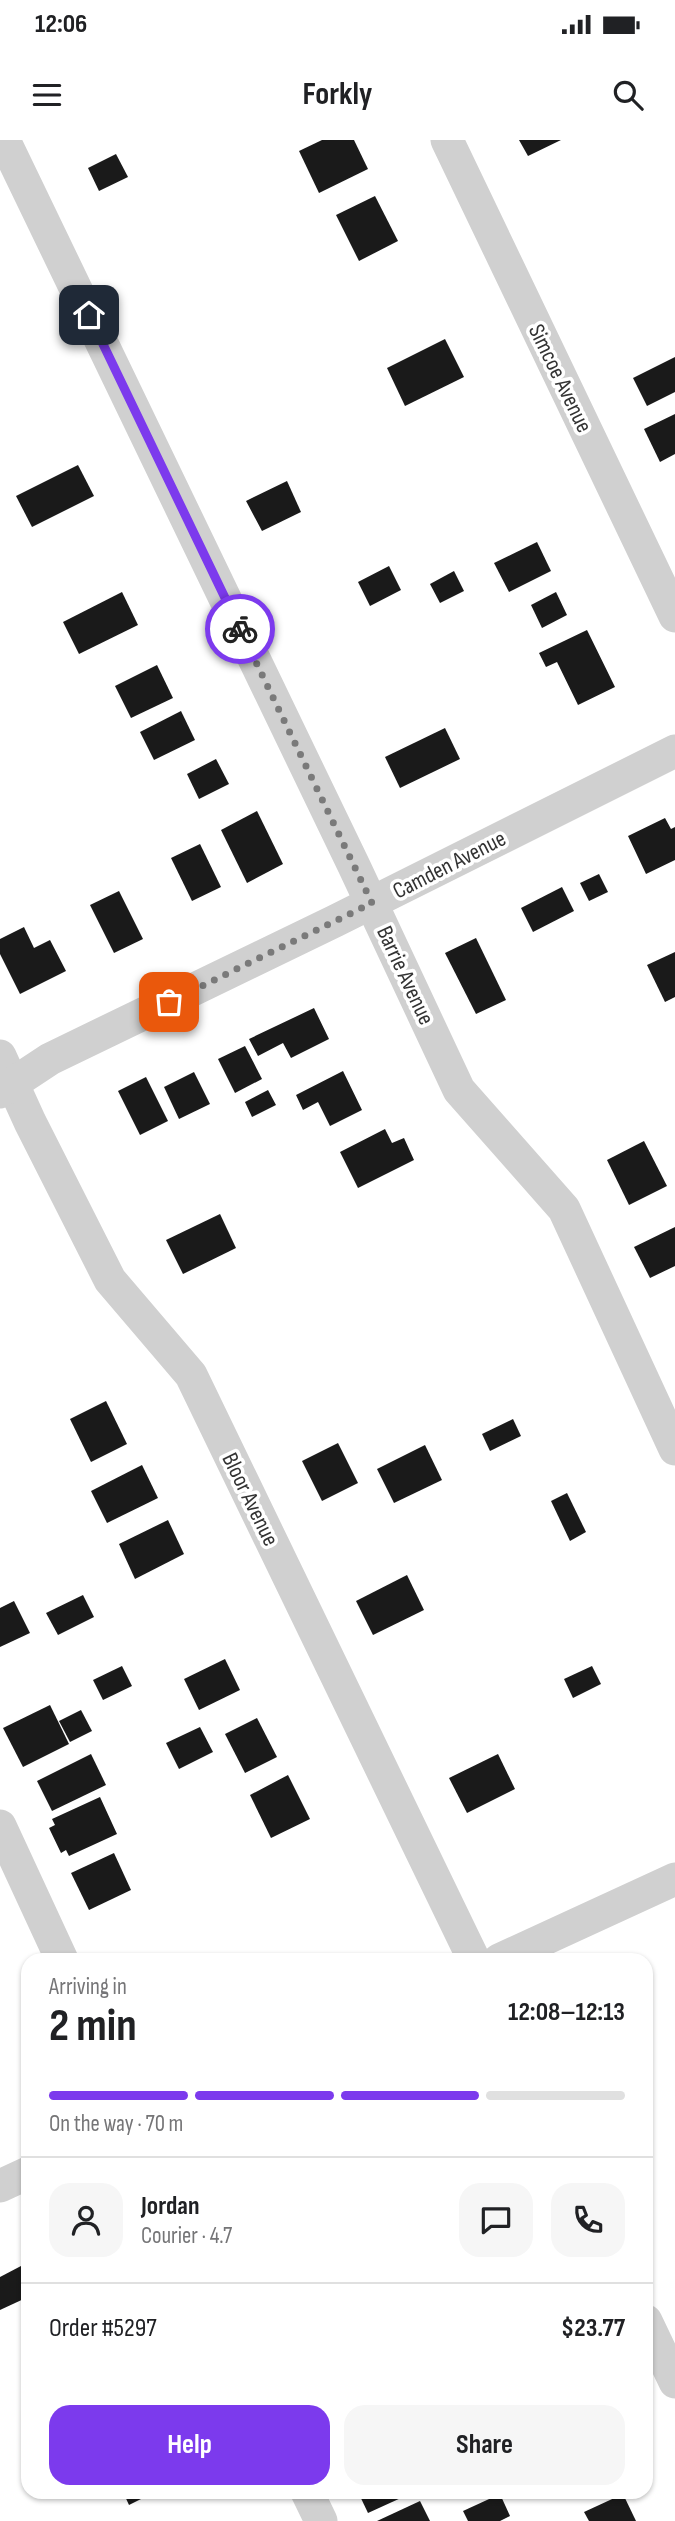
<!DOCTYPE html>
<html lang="en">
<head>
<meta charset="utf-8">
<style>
	:root { --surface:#fff; --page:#f6f6f6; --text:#202124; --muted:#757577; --line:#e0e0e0; --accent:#7c3aed }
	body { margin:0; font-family:"Sofia Sans Condensed",sans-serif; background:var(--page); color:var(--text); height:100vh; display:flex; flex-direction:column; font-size:26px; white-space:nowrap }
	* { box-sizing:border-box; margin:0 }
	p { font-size:23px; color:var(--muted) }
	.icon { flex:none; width:38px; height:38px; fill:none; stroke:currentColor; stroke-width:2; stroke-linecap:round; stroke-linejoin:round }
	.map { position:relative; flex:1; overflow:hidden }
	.drawer { position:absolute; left:21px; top:1813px; width:632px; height:546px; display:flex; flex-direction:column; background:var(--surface); border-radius:21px; box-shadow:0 2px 5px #0004 }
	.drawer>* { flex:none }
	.pin { position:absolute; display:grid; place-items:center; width:60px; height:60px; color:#fff; margin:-30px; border-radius:14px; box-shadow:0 4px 10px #0006 }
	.courier { position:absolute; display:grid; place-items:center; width:70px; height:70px; margin:-35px; border:5px solid #7c3aed; border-radius:50%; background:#fff; color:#222; box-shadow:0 2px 9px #0007 }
	.head em { font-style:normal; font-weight:700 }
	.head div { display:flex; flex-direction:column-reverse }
	.head { display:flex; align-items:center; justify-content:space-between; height:119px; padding:0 28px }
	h1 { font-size:46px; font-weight:700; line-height:52px }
	.bar { display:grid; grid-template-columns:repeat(4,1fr); gap:10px 7px; align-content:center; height:84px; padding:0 28px }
	.bar i { height:9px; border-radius:5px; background:var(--line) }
	.bar .current { background:var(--accent) }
	.bar p { grid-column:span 4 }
	.line { display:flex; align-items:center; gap:18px; padding:0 28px; border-top:2px solid var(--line) }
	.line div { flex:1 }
	.round { display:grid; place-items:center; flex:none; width:74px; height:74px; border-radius:21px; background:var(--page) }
	.action { display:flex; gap:14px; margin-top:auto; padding:14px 28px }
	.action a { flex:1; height:80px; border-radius:21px; background:var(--accent); color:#fff; font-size:28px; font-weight:700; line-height:80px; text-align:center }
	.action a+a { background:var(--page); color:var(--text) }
	.status { display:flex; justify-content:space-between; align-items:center; height:49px; padding:0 35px; background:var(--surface); direction:ltr }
	.status svg { height:19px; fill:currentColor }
	header { display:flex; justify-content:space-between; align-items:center; height:91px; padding:0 28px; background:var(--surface); font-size:32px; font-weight:700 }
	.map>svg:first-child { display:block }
	.building { fill:#1a1a1a }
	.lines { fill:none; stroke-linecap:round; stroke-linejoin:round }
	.minor { stroke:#d0d0d0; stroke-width:33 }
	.done { stroke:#7a7a7a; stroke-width:7; stroke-dasharray:0 12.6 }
	.route { stroke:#7c3aed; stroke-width:9 }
	.labels { text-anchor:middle; stroke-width:7; stroke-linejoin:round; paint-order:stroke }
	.street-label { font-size:23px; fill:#333; stroke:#fff }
</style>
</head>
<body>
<div class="status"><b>12:06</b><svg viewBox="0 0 49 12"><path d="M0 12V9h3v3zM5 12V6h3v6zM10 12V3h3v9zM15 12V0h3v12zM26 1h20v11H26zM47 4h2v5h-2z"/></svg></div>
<header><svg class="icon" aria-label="menu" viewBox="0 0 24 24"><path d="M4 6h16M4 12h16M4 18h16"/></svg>Forkly<svg class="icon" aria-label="search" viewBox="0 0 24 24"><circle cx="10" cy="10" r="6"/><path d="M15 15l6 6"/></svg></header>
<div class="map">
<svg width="675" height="2381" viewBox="0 0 675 2381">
	<rect width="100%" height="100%" fill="#fff"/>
	<!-- building -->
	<g class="building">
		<path d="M322,0H354L368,29L319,53L299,11Z"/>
		<path d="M519,0H561L528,16Z"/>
		<path d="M116,14L128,37L99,51L88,28Z"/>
		<path d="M375,56L398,101L359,121L336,75Z"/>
		<path d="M445,199L464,237L405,266L387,228Z"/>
		<path d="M675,217V252L647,266L633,238Z"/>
		<path d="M675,274V314L660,322L644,289Z"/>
		<path d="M78,325L94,356L32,387L16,356Z"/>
		<path d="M287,341L301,372L262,391L246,361Z"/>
		<path d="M537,402L551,431L509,452L494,423Z"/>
		<path d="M389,426L401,450L370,466L358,442Z"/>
		<path d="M454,431L464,451L440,463L430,444Z"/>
		<path d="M122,452L138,485L79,514L63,482Z"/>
		<path d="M556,452L567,475L542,488L531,465Z"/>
		<path d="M587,490L615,547L578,565L557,522L546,527L539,513Z"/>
		<path d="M157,525L173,558L131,578L115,546Z"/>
		<path d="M181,571L195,600L154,620L140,592Z"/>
		<path d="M445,588L460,619L400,648L385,617Z"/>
		<path d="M216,619L229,644L199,659L187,634Z"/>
		<path d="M257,671L283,724L247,743L221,690Z"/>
		<path d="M665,678L671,689L675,687V720L646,734L628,696Z"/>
		<path d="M200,704L221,747L192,761L171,718Z"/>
		<path d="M599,734L608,752L589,761L580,743Z"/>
		<path d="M562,747L574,771L533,792L521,768Z"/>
		<path d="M119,751L143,799L114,813L90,765Z"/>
		<path d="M24,787L34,808L50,800L66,831L20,854L0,814V799Z"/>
		<path d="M476,798L506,860L476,874L445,813Z"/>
		<path d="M675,812V857L665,862L647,825Z"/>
		<path d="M314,868L329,899L291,918L283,903L258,916L249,899Z"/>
		<path d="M245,906L262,939L235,953L218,919Z"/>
		<path d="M343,931L362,970L330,986L318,962L303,970L296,955Z"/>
		<path d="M194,932L210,964L179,979L164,947Z"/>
		<path d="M146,937L168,981L140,995L118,951Z"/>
		<path d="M268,950L276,965L252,977L245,962Z"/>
		<path d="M385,989L392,1003L404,998L414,1020L358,1048L340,1012Z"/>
		<path d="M644,1001L667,1046L629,1065L607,1020Z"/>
		<path d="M220,1074L236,1108L183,1134L166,1100Z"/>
		<path d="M675,1087V1126L650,1138L634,1107Z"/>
		<path d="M106,1261L127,1304L91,1322L70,1279Z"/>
		<path d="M513,1279L521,1296L490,1311L482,1294Z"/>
		<path d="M338,1303L358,1343L322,1361L302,1321Z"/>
		<path d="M425,1305L442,1340L394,1363L377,1329Z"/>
		<path d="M142,1325L158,1358L107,1383L91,1351Z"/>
		<path d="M567,1353L586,1392L570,1401L551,1361Z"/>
		<path d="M168,1380L184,1414L135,1439L119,1404Z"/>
		<path d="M407,1435L424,1470L373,1495L356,1461Z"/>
		<path d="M83,1455L94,1477L58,1495L46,1473Z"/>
		<path d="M14,1461L30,1493L0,1507V1468Z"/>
		<path d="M225,1519L240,1550L199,1570L184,1539Z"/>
		<path d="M122,1526L132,1546L103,1560L93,1540Z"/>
		<path d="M592,1526L601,1544L573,1558L564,1539Z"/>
		<path d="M50,1565L69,1604L23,1627L3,1588Z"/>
		<path d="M81,1570L92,1591L70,1602L59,1581Z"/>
		<path d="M257,1578L277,1617L245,1633L225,1594Z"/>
		<path d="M200,1587L213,1612L179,1629L166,1603Z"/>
		<path d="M91,1614L106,1645L52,1671L37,1641Z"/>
		<path d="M498,1614L515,1649L467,1673L449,1638Z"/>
		<path d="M288,1635L310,1679L271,1698L250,1655Z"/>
		<path d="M100,1657L117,1694L69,1716L66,1710L61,1713L49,1688L55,1685L52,1679Z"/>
		<path d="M114,1713L131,1750L89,1770L71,1733Z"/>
		<path d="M21,2126L28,2140V2157L0,2170V2137Z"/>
		<path d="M123,2352H155L129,2365Z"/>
		<path d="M358,2352H414L368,2373Z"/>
		<path d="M500,2354L510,2376L500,2381H468L463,2371Z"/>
		<path d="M623,2354L636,2381H589L584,2372Z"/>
		<path d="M420,2361L430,2381H377Z"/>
	</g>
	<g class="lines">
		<!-- minor -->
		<g class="minor">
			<path d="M4,0L354,726L459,950L564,1069L675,1309"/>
			<path d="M447,0L675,476"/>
			<path d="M0,916L30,982L110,1140L191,1235L474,1820"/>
			<path d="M0,952L50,919L335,781L675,611"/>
			<path d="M0,1686L62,1820"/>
			<path d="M499,1820L675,1739"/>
			<path d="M0,2046L28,2033"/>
			<path d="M646,2181L675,2242"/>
			<path d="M307,2352L321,2381"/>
		</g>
	</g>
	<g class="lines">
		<!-- done -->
		<path class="done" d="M169,862L372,763L240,489"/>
		<!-- route -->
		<path class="route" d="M89,175L240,489"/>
	</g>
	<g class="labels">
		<!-- street labels -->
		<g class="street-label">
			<text transform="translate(561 238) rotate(64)" y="8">Simcoe Avenue</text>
			<text transform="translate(449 724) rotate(-27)" y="8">Camden Avenue</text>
			<text transform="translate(406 835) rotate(65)" y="8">Barrie Avenue</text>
			<text transform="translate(251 1359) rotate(64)" y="8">Bloor Avenue</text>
		</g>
	</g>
</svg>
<div class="pin" style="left:169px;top:862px;background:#ea580c"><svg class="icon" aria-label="bag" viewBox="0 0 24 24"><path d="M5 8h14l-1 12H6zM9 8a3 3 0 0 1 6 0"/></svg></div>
<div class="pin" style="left:89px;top:175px;background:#1f2937"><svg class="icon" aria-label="home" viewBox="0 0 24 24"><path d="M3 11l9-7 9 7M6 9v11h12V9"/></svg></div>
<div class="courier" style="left:240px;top:489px"><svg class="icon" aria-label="bike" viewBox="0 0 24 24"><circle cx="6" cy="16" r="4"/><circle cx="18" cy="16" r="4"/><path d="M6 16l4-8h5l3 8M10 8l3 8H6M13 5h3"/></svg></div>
<section class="drawer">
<div class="head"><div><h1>2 min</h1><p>Arriving in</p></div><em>12:08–12:13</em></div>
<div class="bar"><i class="current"></i><i class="current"></i><i class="current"></i><i></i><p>On the way · 70 m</p></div>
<div class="line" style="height:126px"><a class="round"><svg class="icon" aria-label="person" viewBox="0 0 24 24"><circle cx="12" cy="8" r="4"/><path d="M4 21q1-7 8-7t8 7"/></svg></a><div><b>Jordan</b><p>Courier · 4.7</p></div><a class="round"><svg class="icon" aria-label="chat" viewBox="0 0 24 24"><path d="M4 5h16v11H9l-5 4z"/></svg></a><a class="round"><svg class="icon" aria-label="phone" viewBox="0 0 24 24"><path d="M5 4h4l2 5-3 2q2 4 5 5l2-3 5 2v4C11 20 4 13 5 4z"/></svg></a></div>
<div class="line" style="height:91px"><div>Order #5297</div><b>$23.77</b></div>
<div class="action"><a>Help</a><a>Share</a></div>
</section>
</div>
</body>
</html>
